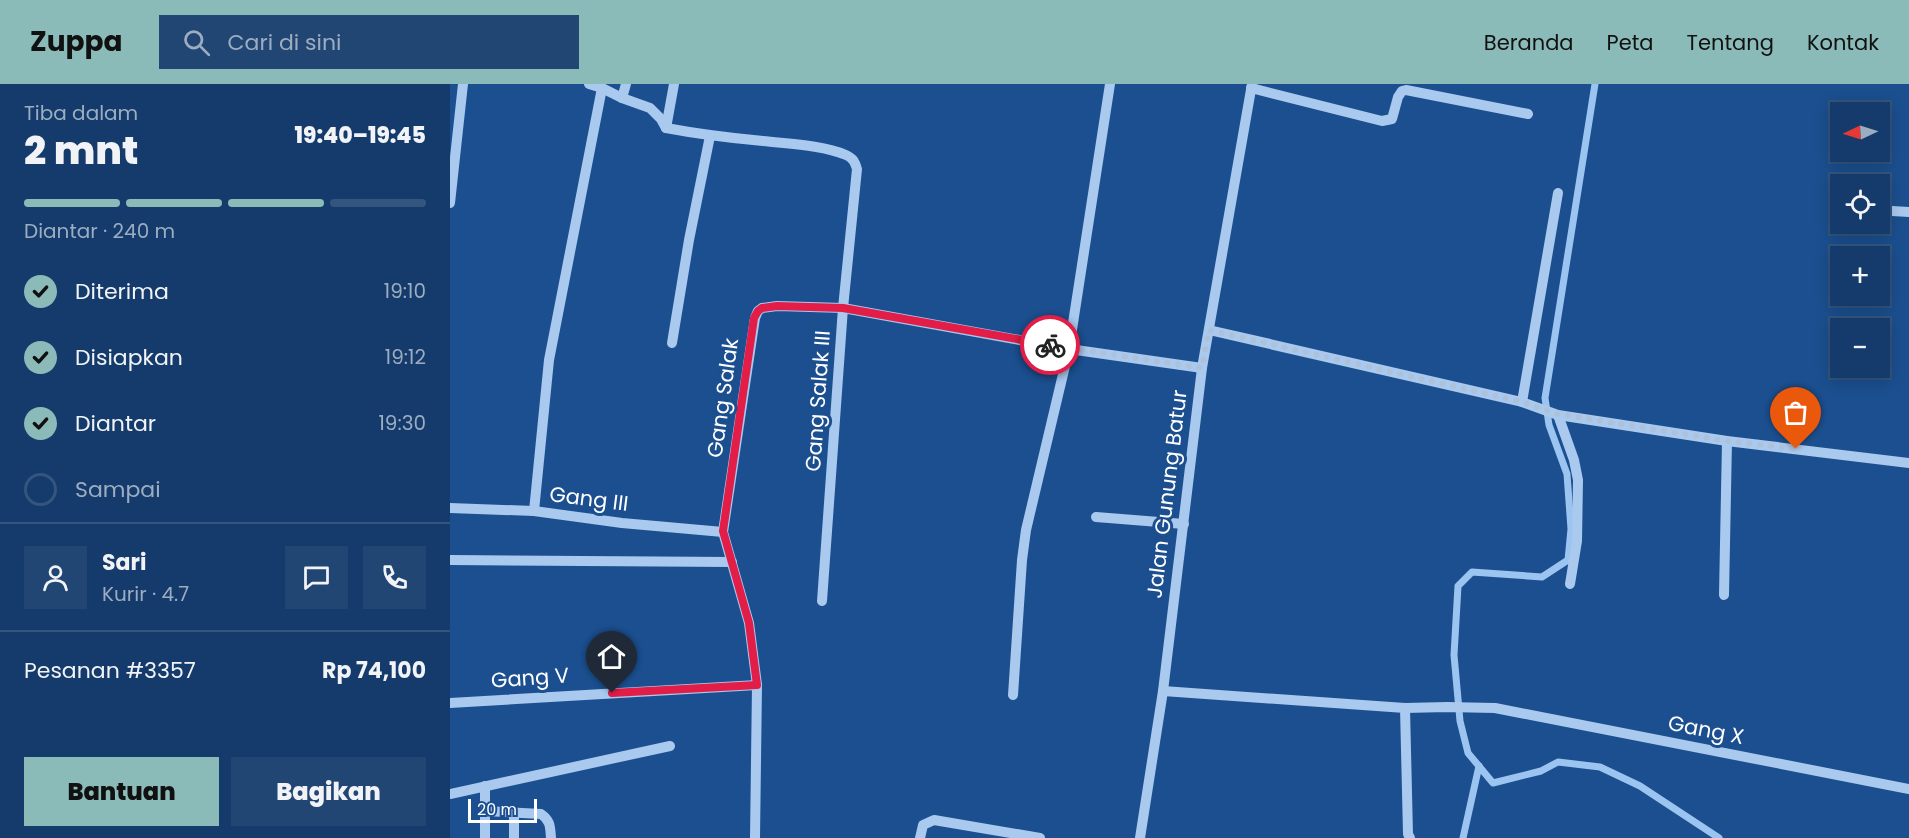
<!DOCTYPE html>
<html lang="id">
<head>
<meta charset="utf-8">
<style>
	:root { --surface:#143b6b; --page:#214673; --text:#f1f3f6; --muted:#9dadc1; --line:#33557e; --accent:#8bbbb9 }
	body { margin:0; font-family:Poppins,sans-serif; background:var(--page); color:var(--text); height:100vh; display:flex; flex-direction:column; font-size:22px; white-space:nowrap }
	* { box-sizing:border-box; margin:0 }
	p { font-size:20px; color:var(--muted) }
	.icon { flex:none; width:33px; height:33px; fill:none; stroke:currentColor; stroke-width:2; stroke-linecap:round; stroke-linejoin:round }
	.map { position:relative; flex:1; overflow:hidden }
	.details { display:flex; flex-direction:column; background:var(--surface); width:450px }
	.details>* { flex:none }
	.needle { width:39px; rotate:266deg }
	.fabs { position:absolute; left:1380px; top:18px; display:grid; gap:12px }
	.fabs a { display:grid; place-items:center; width:60px; height:60px; border-radius:0px; background:var(--surface); box-shadow:0 3px 15px #0003,0 0 0 2px var(--line); font-size:30px }
	.scale { position:absolute; left:18px; bottom:15px; width:69px; box-sizing:border-box; padding-left:6px; border:3px solid #fff; border-top:0; font-size:16px; line-height:21px; white-space:nowrap; color:#fff; -webkit-text-stroke:4px #1b4f8f; paint-order:stroke }
	.pin { position:absolute; display:grid; place-items:center; width:51px; height:51px; color:#fff; margin:-62px -26px; border-radius:50% 50% 50% 0; rotate:-45deg; box-shadow:0 0 6px #0007 }
	.pin .icon { rotate:45deg }
	.courier { position:absolute; display:grid; place-items:center; width:60px; height:60px; margin:-30px; border:4px solid #e11d48; border-radius:50%; background:#fff; color:#222; box-shadow:0 2px 8px #0007 }
	.overview em { font-style:normal; font-weight:800 }
	.overview div { display:flex; flex-direction:column-reverse }
	.overview { display:flex; align-items:center; justify-content:space-between; height:102px; padding:0 24px }
	h1 { font-size:39px; font-weight:800; line-height:45px }
	.bar { display:grid; grid-template-columns:repeat(4,1fr); gap:9px 6px; align-content:center; height:72px; padding:0 24px }
	.bar i { height:8px; border-radius:4px; background:var(--line) }
	.bar .current { background:var(--accent) }
	.bar p { grid-column:span 4 }
	.line { display:flex; align-items:center; gap:15px; padding:0 24px; border-top:2px solid var(--line) }
	.line div { flex:1 }
	.round { display:grid; place-items:center; flex:none; width:63px; height:63px; border-radius:0px; background:var(--page) }
	ol { padding:0 24px; list-style:none }
	li { display:flex; align-items:center; gap:18px; height:66px }
	li p { margin-inline-start:auto }
	li .icon { padding:6px; border-radius:50%; background:var(--accent); color:#111; stroke-width:4 }
	li:last-child { color:var(--muted) }
	li i { width:33px; height:33px; border:3px solid var(--line); border-radius:50% }
	.action { display:flex; gap:12px; margin-top:auto; padding:12px 24px }
	.action a { flex:1; height:69px; border-radius:0px; background:var(--accent); color:#111; font-size:24px; font-weight:800; line-height:69px; text-align:center }
	.action a+a { background:var(--page); color:var(--text) }
	header { display:flex; align-items:center; gap:36px; box-sizing:border-box; height:84px; padding:0 30px; background:var(--accent); color:#111 }
	header strong { font-size:28px }
	nav { display:flex; gap:33px; margin-inline-start:auto; font-size:21px }
	.search { width:420px; height:54px; background:var(--page); display:flex; align-items:center; gap:15px; box-sizing:border-box; padding:0 21px; border-radius:0px; color:var(--muted); font-size:22px }
	main { display:flex; flex:1; min-height:0 }
	.map>svg:first-child { display:block }
	.lines { fill:none; stroke-linecap:round; stroke-linejoin:round }
	.stream { stroke:#9cc4f0; stroke-width:7 }
	.minor { stroke:#a9c9ee; stroke-width:10 }
	.done { stroke:#afc1d8; stroke-width:6; stroke-dasharray:0 10.8 }
	.route { stroke:#e11d48; stroke-width:8 }
	.labels { text-anchor:middle; stroke-width:6; stroke-linejoin:round; paint-order:stroke }
	.street-label { font-size:21px; fill:#fff; stroke:#1b4f8f }
</style>
</head>
<body>
<header>
<strong>Zuppa</strong>
<div class="search"><svg class="icon" aria-label="search" viewBox="0 0 24 24"><circle cx="10" cy="10" r="6"/><path d="M15 15l6 6"/></svg>Cari di sini</div>
<nav><a>Beranda</a><a>Peta</a><a>Tentang</a><a>Kontak</a></nav>
</header>
<main>
<section class="details">
<div class="overview"><div><h1>2 mnt</h1><p>Tiba dalam</p></div><em>19:40–19:45</em></div>
<div class="bar"><i class="current"></i><i class="current"></i><i class="current"></i><i></i><p>Diantar · 240 m</p></div>
<ol>
<li><svg class="icon" aria-label="check" viewBox="0 0 24 24"><path d="M5 12l5 5 9-10"/></svg>Diterima<p>19:10</p></li>
<li><svg class="icon" aria-label="check" viewBox="0 0 24 24"><path d="M5 12l5 5 9-10"/></svg>Disiapkan<p>19:12</p></li>
<li><svg class="icon" aria-label="check" viewBox="0 0 24 24"><path d="M5 12l5 5 9-10"/></svg>Diantar<p>19:30</p></li>
<li><i></i>Sampai</li>
</ol>
<div class="line" style="height:108px"><a class="round"><svg class="icon" aria-label="person" viewBox="0 0 24 24"><circle cx="12" cy="8" r="4"/><path d="M4 21q1-7 8-7t8 7"/></svg></a><div><b>Sari</b><p>Kurir · 4.7</p></div><a class="round"><svg class="icon" aria-label="chat" viewBox="0 0 24 24"><path d="M4 5h16v11H9l-5 4z"/></svg></a><a class="round"><svg class="icon" aria-label="phone" viewBox="0 0 24 24"><path d="M5 4h4l2 5-3 2q2 4 5 5l2-3 5 2v4C11 20 4 13 5 4z"/></svg></a></div>
<div class="line" style="height:78px"><div>Pesanan #3357</div><b>Rp 74,100</b></div>
<div class="action"><a>Bantuan</a><a>Bagikan</a></div>
</section>
<div class="map">
<svg width="1459" height="754" viewBox="0 0 1459 754">
	<rect width="100%" height="100%" fill="#1b4f8f"/>
	<g class="lines">
		<!-- stream -->
		<g class="stream">
			<path d="M1145,0L1095,314L1099,341L1117,390L1121,445L1118,476L1092,493L1022,488L1008,502L1004,571L1010,637L1018,669L1043,699L1091,687L1108,678L1150,683L1190,702L1269,754"/>
			<path d="M1013,754L1029,682"/>
		</g>
		<!-- minor -->
		<g class="minor">
			<path d="M139,0L152,4"/>
			<path d="M801,4L932,37L942,35L948,13L952,7L956,6L1078,30"/>
			<path d="M172,14L176,0"/>
			<path d="M216,44C248,50 280,54 313,57C338,60 372,61 396,71C403,74 405,78 407,85L393,224L372,517"/>
			<path d="M216,44L224,0"/>
			<path d="M0,119L13,0"/>
			<path d="M1442,127L1459,128"/>
			<path d="M759,246L1072,318L1108,331L1277,357L1459,379"/>
			<path d="M222,259L239,156L260,52"/>
			<path d="M1072,318L1108,109"/>
			<path d="M1108,331L1124,376L1128,396L1127,457L1120,500"/>
			<path d="M0,424L84,427L172,439L273,448"/>
			<path d="M84,427L99,276L152,4L172,14L200,24L211,35L216,44"/>
			<path d="M646,433L734,440"/>
			<path d="M0,476L282,478"/>
			<path d="M1274,511L1277,357"/>
			<path d="M713,607L955,624L997,623L1045,624L1459,705"/>
			<path d="M563,611L572,476L576,446L619,265L660,0"/>
			<path d="M0,619L307,601"/>
			<path d="M955,624L958,750L960,754"/>
			<path d="M0,710L220,662"/>
			<path d="M35,727L91,730C101,737 100,743 101,754"/>
			<path d="M64,728V754"/>
			<path d="M35,754V702"/>
			<path d="M305,754L307,601L299,539L273,448L305,234L308,227L312,224L327,222L393,224L619,265L752,284"/>
			<path d="M470,754L473,741L484,736L590,754"/>
			<path d="M690,754L713,607L752,284L802,0"/>
		</g>
	</g>
	<g class="lines">
		<!-- done -->
		<path class="done" d="M600,261L752,284L759,246L1072,318L1108,330L1277,357L1346,365"/>
		<!-- route -->
		<path class="route" d="M162,609L307,601L299,539L273,447L304,234L308,227L312,224L327,222L393,224L600,261"/>
	</g>
	<g class="labels">
		<!-- street labels -->
		<g class="street-label">
			<text transform="translate(273 314) rotate(-82)" y="7">Gang Salak</text>
			<text transform="translate(368 317) rotate(-86)" y="7">Gang Salak III</text>
			<text transform="translate(717 410) rotate(-83)" y="7">Jalan Gunung Batur</text>
			<text transform="translate(139 415) rotate(7)" y="7">Gang III</text>
			<text transform="translate(80 594) rotate(-4)" y="7">Gang V</text>
			<text transform="translate(1256 646) rotate(11)" y="7">Gang X</text>
		</g>
	</g>
</svg>
<div class="fabs">
<a><svg class="needle" viewBox="-14 -14 28 28"><path d="M0-13l5 13h-10z" fill="#e53935"/><path d="M0 13l5-13h-10z" fill="#9dadc1"/></svg></a>
<a><svg class="icon" aria-label="locate" viewBox="0 0 24 24"><circle cx="12" cy="12" r="6"/><path d="M12 2v4M12 18v4M2 12h4M18 12h4"/></svg></a>
<a>+</a>
<a>−</a>
</div>
<div class="scale">20 m</div>
<div class="pin" style="left:1346px;top:365px;background:#ea580c"><svg class="icon" aria-label="bag" viewBox="0 0 24 24"><path d="M5 8h14l-1 12H6zM9 8a3 3 0 0 1 6 0"/></svg></div>
<div class="pin" style="left:162px;top:609px;background:#1f2937"><svg class="icon" aria-label="home" viewBox="0 0 24 24"><path d="M3 11l9-7 9 7M6 9v11h12V9"/></svg></div>
<div class="courier" style="left:600px;top:261px"><svg class="icon" aria-label="bike" viewBox="0 0 24 24"><circle cx="6" cy="16" r="4"/><circle cx="18" cy="16" r="4"/><path d="M6 16l4-8h5l3 8M10 8l3 8H6M13 5h3"/></svg></div>
</div>
</main>
</body>
</html>
